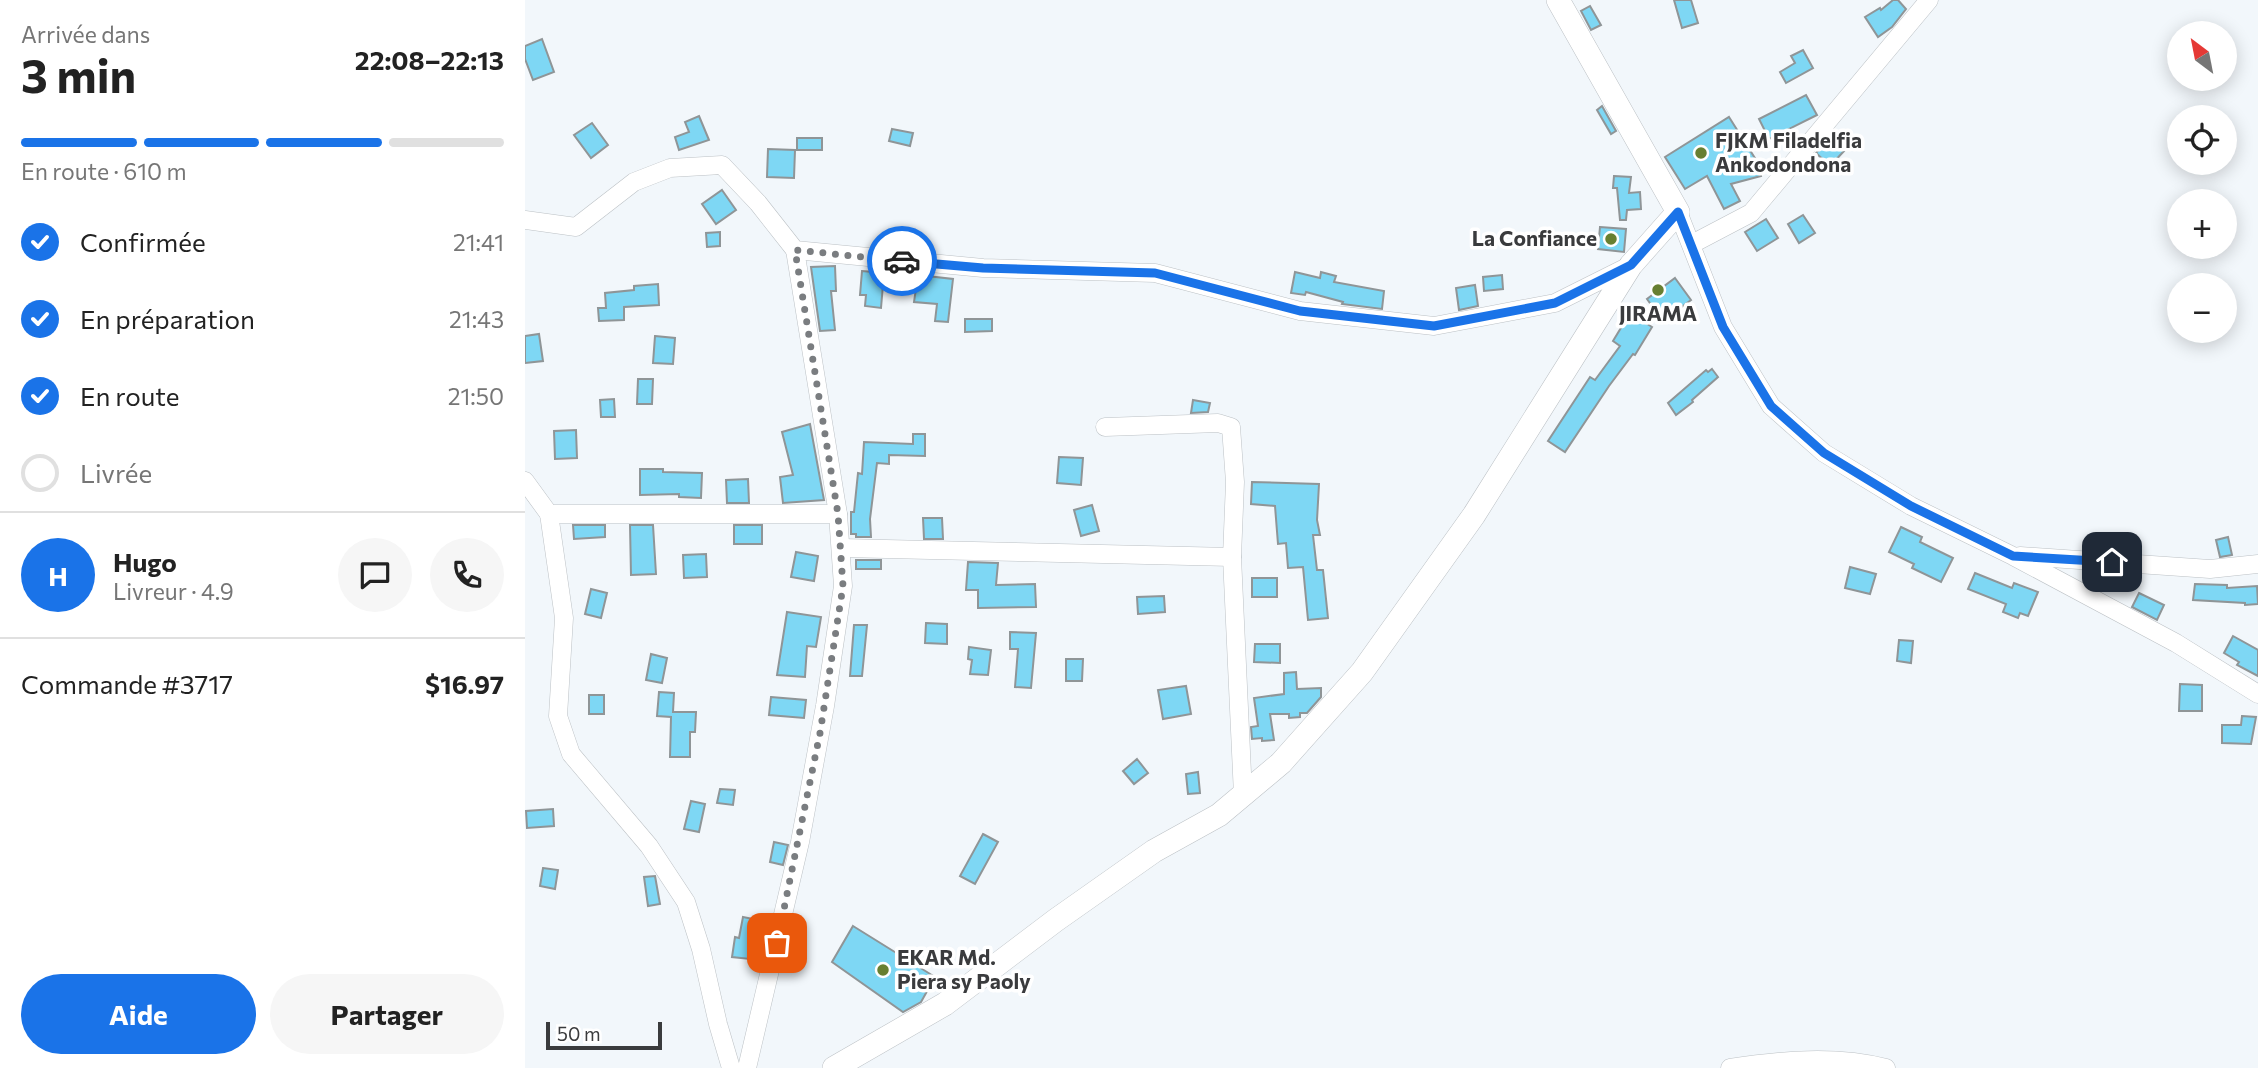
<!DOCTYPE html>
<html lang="fr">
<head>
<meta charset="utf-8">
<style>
	:root { --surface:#fff; --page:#f6f6f6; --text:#222; --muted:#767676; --line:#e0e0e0; --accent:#1a73e8 }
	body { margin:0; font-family:Commissioner,sans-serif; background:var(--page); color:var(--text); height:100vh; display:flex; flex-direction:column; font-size:26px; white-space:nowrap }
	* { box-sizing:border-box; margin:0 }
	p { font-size:23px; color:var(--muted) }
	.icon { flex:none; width:38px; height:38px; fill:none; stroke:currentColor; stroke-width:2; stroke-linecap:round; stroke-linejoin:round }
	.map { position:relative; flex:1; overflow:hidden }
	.sheet { display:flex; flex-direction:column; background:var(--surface); width:525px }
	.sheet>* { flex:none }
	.needle { width:46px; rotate:328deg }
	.tools { position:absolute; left:1642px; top:21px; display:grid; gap:14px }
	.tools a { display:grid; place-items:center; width:70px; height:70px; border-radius:50%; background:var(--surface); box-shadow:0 4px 18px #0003; font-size:35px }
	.scale { position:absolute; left:21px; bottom:18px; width:116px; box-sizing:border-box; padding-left:7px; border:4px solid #3a3b3d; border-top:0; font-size:19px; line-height:24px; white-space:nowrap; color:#3a3b3d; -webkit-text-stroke:5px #fff; paint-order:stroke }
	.pin { position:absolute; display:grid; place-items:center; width:60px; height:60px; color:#fff; margin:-30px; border-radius:14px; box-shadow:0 4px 10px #0006 }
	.courier { position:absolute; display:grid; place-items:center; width:70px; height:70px; margin:-35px; border:5px solid #1a73e8; border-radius:50%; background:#fff; color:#222; box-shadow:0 2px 9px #0007 }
	.headline em { font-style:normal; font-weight:700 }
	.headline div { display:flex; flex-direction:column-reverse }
	.headline { display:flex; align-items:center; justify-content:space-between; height:119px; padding:0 21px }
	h1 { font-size:46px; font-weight:700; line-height:52px }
	.bar { display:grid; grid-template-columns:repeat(4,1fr); gap:10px 7px; align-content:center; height:84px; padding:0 21px }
	.bar i { height:9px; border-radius:5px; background:var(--line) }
	.bar .on { background:var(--accent) }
	.bar p { grid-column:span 4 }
	.line { display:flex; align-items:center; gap:18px; padding:0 21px; border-top:2px solid var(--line) }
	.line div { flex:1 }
	.round { display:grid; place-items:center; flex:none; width:74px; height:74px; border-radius:37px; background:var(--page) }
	ol { padding:0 21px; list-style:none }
	li { display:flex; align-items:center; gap:21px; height:77px }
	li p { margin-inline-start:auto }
	li .icon { padding:7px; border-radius:50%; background:var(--accent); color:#fff; stroke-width:4 }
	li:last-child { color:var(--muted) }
	li i { width:38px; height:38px; border:4px solid var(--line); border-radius:50% }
	.cta { display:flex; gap:14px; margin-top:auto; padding:14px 21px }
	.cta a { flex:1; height:80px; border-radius:42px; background:var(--accent); color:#fff; font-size:28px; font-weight:700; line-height:80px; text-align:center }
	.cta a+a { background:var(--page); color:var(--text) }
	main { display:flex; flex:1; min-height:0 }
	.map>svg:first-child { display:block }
	.building { fill:#7ed7f4; stroke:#8f9597; stroke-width:2 }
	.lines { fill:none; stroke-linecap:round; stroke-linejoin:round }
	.minor-casing { stroke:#bcc1c5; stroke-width:19 }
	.tertiary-casing { stroke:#bcc1c5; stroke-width:24 }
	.minor { stroke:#fff; stroke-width:18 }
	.tertiary { stroke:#fff; stroke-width:23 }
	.done { stroke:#7a7d80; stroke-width:7; stroke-dasharray:0 12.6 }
	.route { stroke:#1a73e8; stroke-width:9 }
	.poi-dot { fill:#677f31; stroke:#fff; stroke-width:2.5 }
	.labels { text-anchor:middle; stroke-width:7; stroke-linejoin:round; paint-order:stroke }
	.poi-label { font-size:21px; font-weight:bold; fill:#3a3b3d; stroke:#fff; text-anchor:start }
</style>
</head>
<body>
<main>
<section class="sheet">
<div class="headline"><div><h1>3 min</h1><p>Arrivée dans</p></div><em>22:08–22:13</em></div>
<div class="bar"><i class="on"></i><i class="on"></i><i class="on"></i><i></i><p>En route · 610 m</p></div>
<ol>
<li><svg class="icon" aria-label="check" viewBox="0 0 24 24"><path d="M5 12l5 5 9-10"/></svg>Confirmée<p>21:41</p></li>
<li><svg class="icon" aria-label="check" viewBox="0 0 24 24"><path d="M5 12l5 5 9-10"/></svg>En préparation<p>21:43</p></li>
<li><svg class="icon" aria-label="check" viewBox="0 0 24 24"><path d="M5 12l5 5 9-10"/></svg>En route<p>21:50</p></li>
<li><i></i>Livrée</li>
</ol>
<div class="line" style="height:126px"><b class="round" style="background:var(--accent);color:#fff">H</b><div><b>Hugo</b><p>Livreur · 4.9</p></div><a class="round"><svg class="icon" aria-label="chat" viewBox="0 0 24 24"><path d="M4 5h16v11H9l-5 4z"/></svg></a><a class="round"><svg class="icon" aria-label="phone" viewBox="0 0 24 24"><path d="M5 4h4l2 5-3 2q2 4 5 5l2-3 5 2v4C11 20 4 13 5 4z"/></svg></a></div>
<div class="line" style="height:91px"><div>Commande #3717</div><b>$16.97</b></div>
<div class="cta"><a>Aide</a><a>Partager</a></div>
</section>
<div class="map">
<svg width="1733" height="1068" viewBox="0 0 1733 1068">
	<rect width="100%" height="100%" fill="#f2f7fb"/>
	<!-- building -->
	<g class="building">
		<path d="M1149,0H1166L1173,23L1157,28Z"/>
		<path d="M1368,0H1373L1381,9L1367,27L1353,37L1340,17L1355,8L1356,10Z"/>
		<path d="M1065,6L1076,25L1066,30L1056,11Z"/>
		<path d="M17,39L29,72L8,80L0,59V46Z"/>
		<path d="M1278,50L1288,68L1261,83L1255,72L1270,63L1266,56Z"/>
		<path d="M1281,95L1292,115L1244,139L1234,119Z"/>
		<path d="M1077,106L1091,131L1086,134L1072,110Z"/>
		<path d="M174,116L184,140L154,150L150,137L164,132L160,122Z"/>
		<path d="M1204,117L1233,163L1236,176L1206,184L1215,201L1199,209L1182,176L1160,189L1140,157Z"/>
		<path d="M67,123L83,145L66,158L49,135Z"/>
		<path d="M367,129L388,133L385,146L364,141Z"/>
		<path d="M1305,136L1320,150L1305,166L1291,153Z"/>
		<rect x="272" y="138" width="25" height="12"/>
		<path d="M243,149L270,150L269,178L242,177Z"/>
		<path d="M1089,176L1106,177L1104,193L1115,192L1116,209L1102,210L1101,220H1095L1092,188H1088Z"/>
		<path d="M197,190L211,210L191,224L177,204Z"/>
		<path d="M1278,215L1290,233L1274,243L1263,224Z"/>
		<path d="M1241,219L1253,238L1232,251L1220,232Z"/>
		<path d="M1075,227L1101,229L1099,252L1073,249Z"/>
		<path d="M195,232V246L182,247L181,233Z"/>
		<path d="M310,266L311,291H306L310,330L295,331L286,267Z"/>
		<path d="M337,271L359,273L356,308L340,306L341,295H335Z"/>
		<path d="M770,272L795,278L796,272L811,276L809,282L859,291L857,309L817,304L818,302L781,292L780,295L766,293Z"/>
		<path d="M393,275L428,279L423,322L410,321L412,304L389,302Z"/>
		<path d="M977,275L978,289L959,291L958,277Z"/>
		<path d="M1150,278L1166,300L1138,321L1122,299Z"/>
		<path d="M133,284L134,305L99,307V320L74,321L73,308H81L80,293L109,290V286Z"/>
		<path d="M950,285L953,306L934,310L931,288Z"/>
		<path d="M1105,313L1127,327L1110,355L1108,354L1084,386L1040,452L1023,441L1065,377L1070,380L1095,346L1088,341Z"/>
		<path d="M440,319H467V331L440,332Z"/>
		<path d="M14,334L18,361L0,363V336Z"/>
		<path d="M130,336L150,338L148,364L128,363Z"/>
		<path d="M1187,369L1193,377L1167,400L1168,402L1151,415L1143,403L1181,370L1183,372Z"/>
		<path d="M113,379H128L127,404H112Z"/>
		<path d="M89,399L90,417H76L75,400Z"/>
		<path d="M668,400L685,403L683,412L666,413Z"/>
		<path d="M285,424L299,500L258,503L255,477L268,475L257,432Z"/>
		<path d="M51,430L52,458L30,459L29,431Z"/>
		<path d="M388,434H400V456L364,455V464L352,463L345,519L346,537H331V534H326V512H329L333,473L337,474L339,442L388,444Z"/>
		<path d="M534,457L558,458L556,485L532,483Z"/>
		<path d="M115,469H138V472L177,473L176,498L154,497V494L115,495Z"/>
		<path d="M223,479L224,503H202L201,480Z"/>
		<path d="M727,482L794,484L792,520L795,535H788L792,570H798L803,618L783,620L778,567L763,568L761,543L753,544L750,506L726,504Z"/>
		<path d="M567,505L574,531L556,536L549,510Z"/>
		<path d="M398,518H417L418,539H399Z"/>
		<path d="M48,525H80V537L49,539Z"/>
		<path d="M105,525H128L131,574L106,575Z"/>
		<rect x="209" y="525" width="28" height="19"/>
		<path d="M1376,527L1397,537L1395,542L1428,558L1416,582L1387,568L1389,564L1364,552Z"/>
		<path d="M1703,537L1707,555L1695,557L1691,540Z"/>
		<path d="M271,552L293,556L289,581L266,577Z"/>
		<path d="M181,554L182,577L159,578L158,555Z"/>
		<rect x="331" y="560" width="25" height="9"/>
		<path d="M443,562L473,563L471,585L510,584L511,607L453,608V590H441Z"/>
		<path d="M1325,567L1351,574L1345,594L1320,588Z"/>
		<path d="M1450,573L1487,588L1489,583L1513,592L1503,616L1495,613L1493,618L1478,612L1481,604L1443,589Z"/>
		<rect x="727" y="578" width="25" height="19"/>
		<path d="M1670,584L1702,585V588L1732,586L1733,604L1720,605V603L1668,600Z"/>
		<path d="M66,589L82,593L76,618L60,614Z"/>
		<path d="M1614,593L1639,605L1632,620L1607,607Z"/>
		<path d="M639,596L640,612L613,614L612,597Z"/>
		<path d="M262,612L296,617L291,647L282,646L280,677L252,675Z"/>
		<path d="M401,623L422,624V644L400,643Z"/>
		<path d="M329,625H342L337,676H325Z"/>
		<path d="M485,632L511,633L506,688L490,687L493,649H485Z"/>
		<path d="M1708,636L1733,650V676L1712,665L1714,662L1699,653Z"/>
		<path d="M1374,640L1388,641L1386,663L1372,661Z"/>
		<path d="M730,644H755V663L729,662Z"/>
		<path d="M444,647L466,650L463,675L445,674L447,660L443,659Z"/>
		<path d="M126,654L142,658L137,683L121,680Z"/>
		<path d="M541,659H558L557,681H541Z"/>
		<path d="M771,672L772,689L796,688V697L782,713H775V717L764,718V714H745L749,740L737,741V738L727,739L726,727L733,726L729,698L759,694V673Z"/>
		<path d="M1655,684L1677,685V711H1654Z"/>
		<path d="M661,686L666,714L638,719L633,690Z"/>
		<path d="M134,692L149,693L148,712H171L170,732H165V757H145L146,717L132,716Z"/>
		<rect x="64" y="695" width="15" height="19"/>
		<path d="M246,697L281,700L279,718L244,715Z"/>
		<path d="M1717,716L1731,717L1726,744L1697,743V725H1716Z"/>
		<path d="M612,759L623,773L609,784L598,771Z"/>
		<path d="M673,772L675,793L663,794L661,774Z"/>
		<path d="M195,789L210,790L208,805L192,803Z"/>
		<path d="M166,801L180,804L174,832L159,829Z"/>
		<path d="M28,809L29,826L2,828L1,811Z"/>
		<path d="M458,834L473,842L450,884L435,876Z"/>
		<path d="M249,842L263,845L258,865L245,862Z"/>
		<path d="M18,868L33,870L30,889L15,886Z"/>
		<path d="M130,876L135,904L123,906L119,877Z"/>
		<path d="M218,917L233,920L231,932L229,931L225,959L207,957L210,937L214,938Z"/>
		<path d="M328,926L410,977L396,1002L378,1012L307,962Z"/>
	</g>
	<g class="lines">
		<!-- minor casing -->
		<g class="minor-casing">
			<g id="minor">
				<path d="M1153,212L1198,327L1246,406L1299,453L1386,506L1488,556L1651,643L1733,694"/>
				<path d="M0,220L51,227L109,182L145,168L197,165L233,203L270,250L458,268L630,273L775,311L909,326L1030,303L1106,265"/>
				<path d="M1167,244L1226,213L1404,0"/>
				<path d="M580,427L693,423L706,427L710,482L707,557L718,795"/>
				<path d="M0,481L24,514H313L270,250"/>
				<path d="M24,514L39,618L33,716L46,754L124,846L161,902L176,949L193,1024L206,1068"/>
				<path d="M317,548L707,557"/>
				<path d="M1495,556L1685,569L1733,564"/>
				<path d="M222,1068L275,842L300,706L318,586L313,514"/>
				<path d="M1205,1068C1256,1060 1311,1055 1361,1068"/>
			</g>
		</g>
		<!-- tertiary casing -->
		<g class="tertiary-casing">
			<path id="tertiary" d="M309,1068L420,1004L531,920L629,851L694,815L756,763L837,672L949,515L1106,265L1153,212L1033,0"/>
		</g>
		<!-- minor -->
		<use href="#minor" class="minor"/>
		<!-- tertiary -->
		<use href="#tertiary" class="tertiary"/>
	</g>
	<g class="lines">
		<!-- done -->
		<path class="done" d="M252,943L295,733L318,586L313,514L270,250L377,261"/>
		<!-- route -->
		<path class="route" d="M377,261L458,268L630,273L775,311L909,326L1030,303L1106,265L1153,212L1198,327L1246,406L1299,453L1386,506L1488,556L1587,562"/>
	</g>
	<!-- markers -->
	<g class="poi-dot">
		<circle cx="1176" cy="153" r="7"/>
		<circle cx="1086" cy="239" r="7"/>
		<circle cx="1133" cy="290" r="7"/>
		<circle cx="358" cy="970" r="7"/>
	</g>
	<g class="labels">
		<!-- poi labels -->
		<g class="poi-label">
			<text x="1190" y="148">FJKM Filadelfia<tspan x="1190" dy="24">Ankodondona</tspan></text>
			<text x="1072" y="246" text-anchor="end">La Confiance</text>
			<text x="1133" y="321" text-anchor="middle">JIRAMA</text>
			<text x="372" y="965">EKAR Md.<tspan x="372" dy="24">Piera sy Paoly</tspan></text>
		</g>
	</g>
</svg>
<div class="tools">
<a><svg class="needle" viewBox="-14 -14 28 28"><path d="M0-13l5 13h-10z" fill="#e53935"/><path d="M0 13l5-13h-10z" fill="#767676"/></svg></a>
<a><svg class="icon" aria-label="locate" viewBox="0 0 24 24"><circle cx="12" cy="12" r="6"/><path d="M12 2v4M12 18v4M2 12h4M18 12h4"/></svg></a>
<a>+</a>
<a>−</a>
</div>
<div class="scale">50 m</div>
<div class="pin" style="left:252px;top:943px;background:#ea580c"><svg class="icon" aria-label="bag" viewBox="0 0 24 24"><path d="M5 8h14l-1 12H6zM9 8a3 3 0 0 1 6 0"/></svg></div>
<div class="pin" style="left:1587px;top:562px;background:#1f2937"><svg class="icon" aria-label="home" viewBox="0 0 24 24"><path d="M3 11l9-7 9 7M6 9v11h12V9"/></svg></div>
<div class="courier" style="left:377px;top:261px"><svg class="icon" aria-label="car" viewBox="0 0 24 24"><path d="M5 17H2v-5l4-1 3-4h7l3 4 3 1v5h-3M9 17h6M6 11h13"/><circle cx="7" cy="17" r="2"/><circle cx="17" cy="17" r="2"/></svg></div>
</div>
</main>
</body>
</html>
